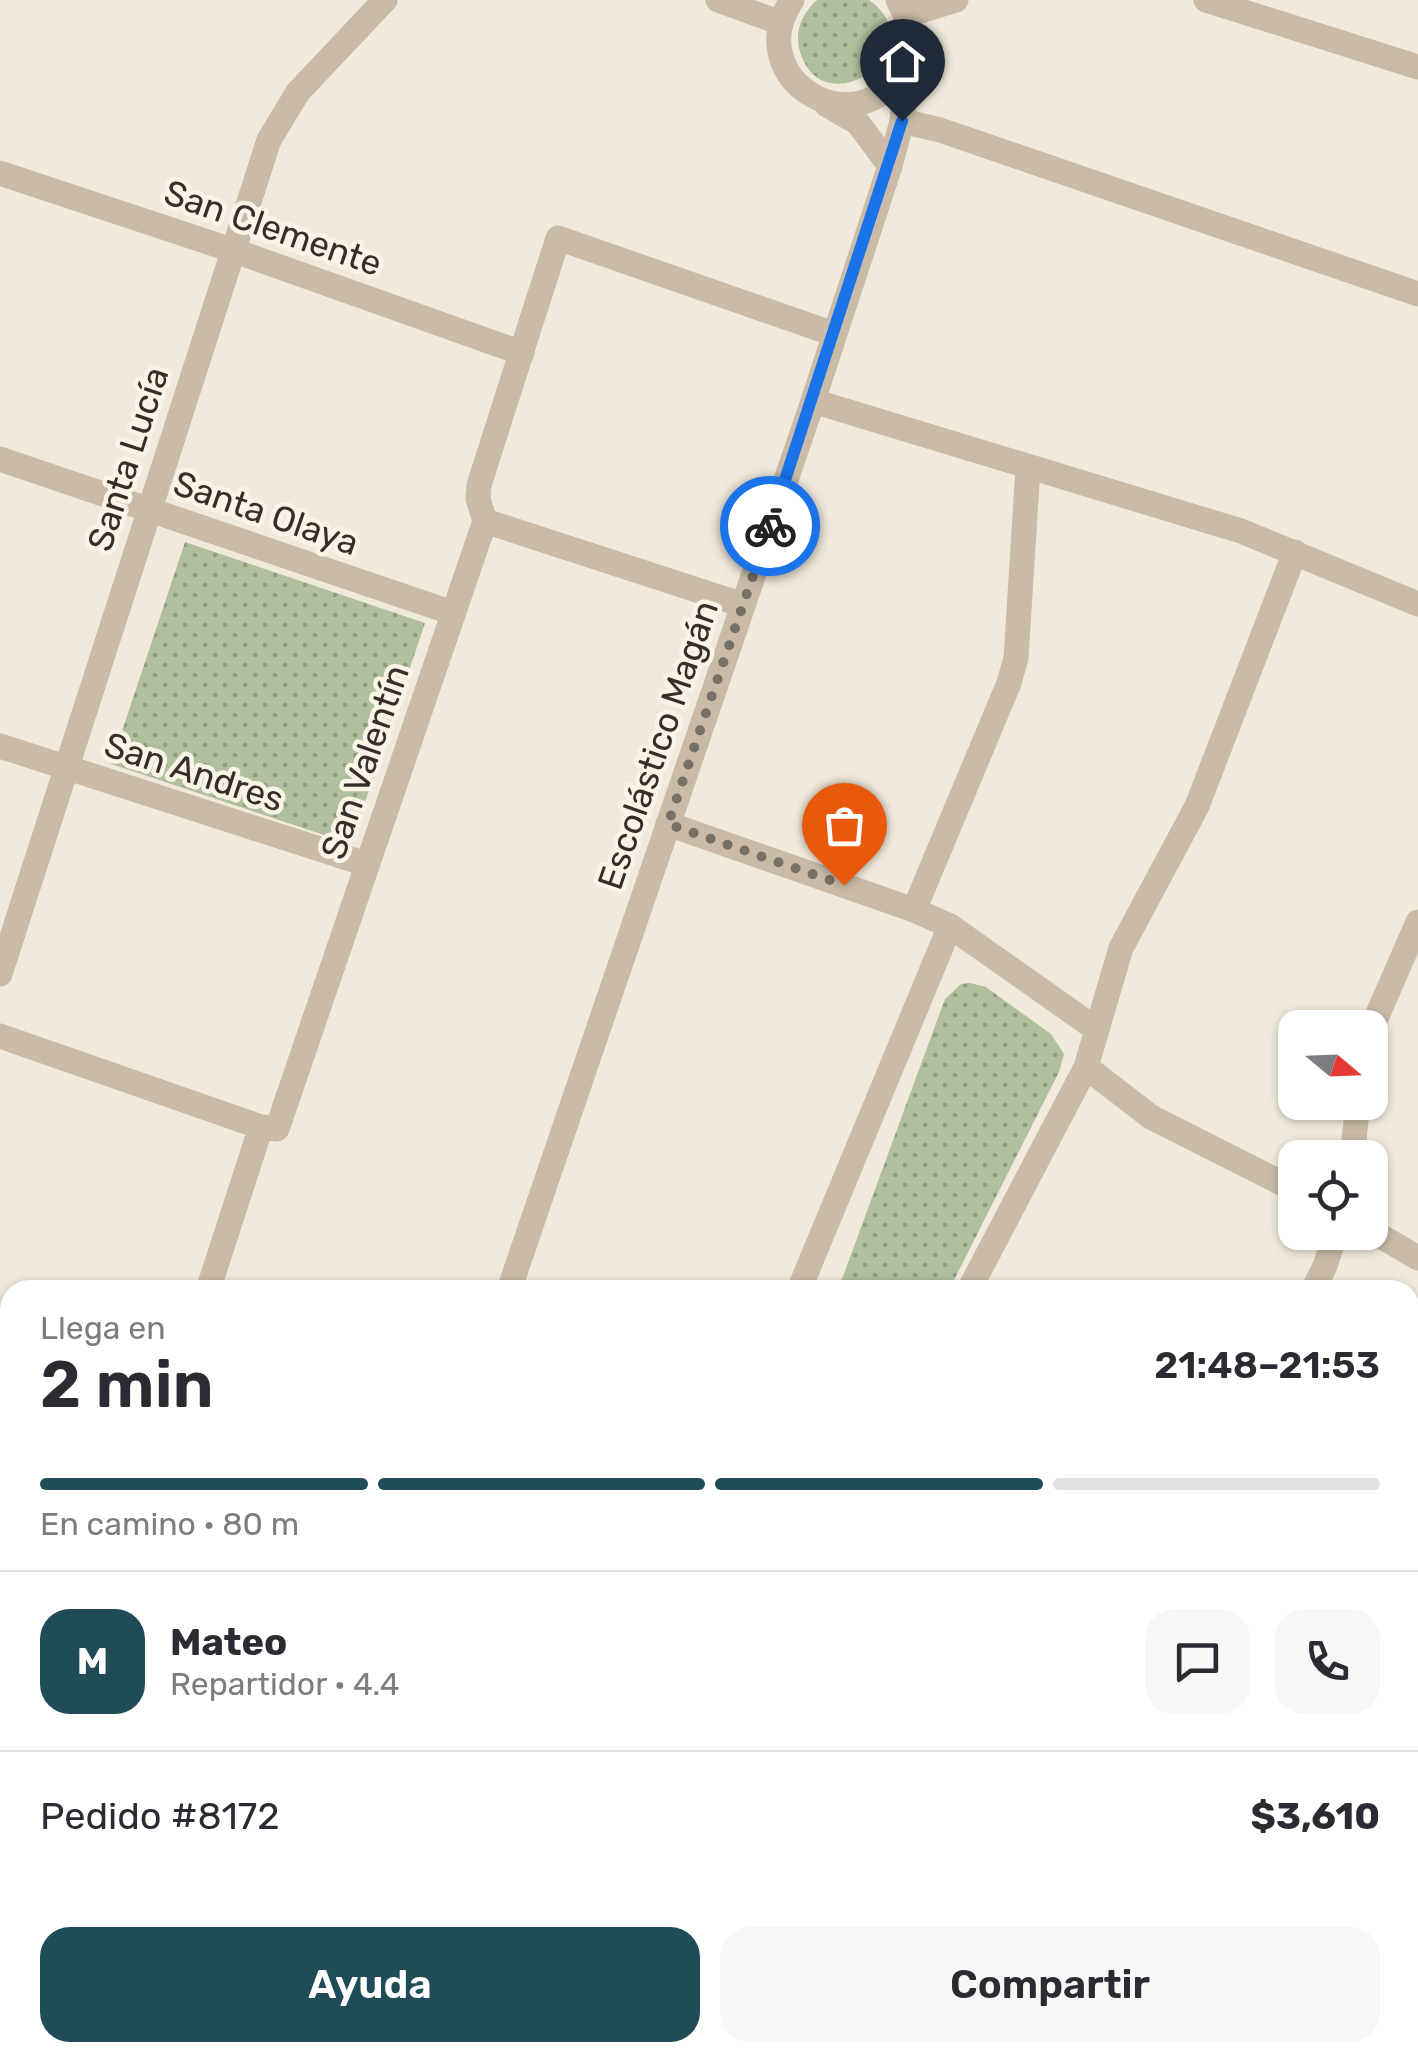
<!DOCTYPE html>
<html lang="es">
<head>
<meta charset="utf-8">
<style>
	:root { --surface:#fff; --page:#f7f7f7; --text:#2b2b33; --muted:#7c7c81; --line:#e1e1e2; --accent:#1f4c56 }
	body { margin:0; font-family:Rubik,sans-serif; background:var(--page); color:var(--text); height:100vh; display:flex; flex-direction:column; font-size:38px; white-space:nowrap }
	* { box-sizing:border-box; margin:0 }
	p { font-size:32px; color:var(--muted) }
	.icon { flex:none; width:55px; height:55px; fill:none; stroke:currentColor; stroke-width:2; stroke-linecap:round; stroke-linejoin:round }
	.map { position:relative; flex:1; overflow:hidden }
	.drawer { position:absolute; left:0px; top:1280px; width:1420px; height:782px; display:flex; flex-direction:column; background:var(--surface); border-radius:30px 30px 0 0; box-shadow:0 2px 8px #0004 }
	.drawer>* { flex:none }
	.needle { width:65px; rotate:109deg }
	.tools { position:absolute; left:1278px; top:1010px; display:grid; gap:20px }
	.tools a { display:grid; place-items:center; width:110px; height:110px; border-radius:20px; background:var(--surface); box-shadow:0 2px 8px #0004; font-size:50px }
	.pin { position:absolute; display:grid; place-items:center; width:85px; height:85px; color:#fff; margin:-102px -42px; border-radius:50% 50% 50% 0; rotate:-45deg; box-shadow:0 0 10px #0007 }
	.pin .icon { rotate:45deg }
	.courier { position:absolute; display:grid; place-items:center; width:100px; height:100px; margin:-50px; border:8px solid #1a73e8; border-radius:50%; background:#fff; color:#222; box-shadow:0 2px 12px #0007 }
	.headline em { font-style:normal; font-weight:600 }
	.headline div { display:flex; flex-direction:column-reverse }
	.headline { display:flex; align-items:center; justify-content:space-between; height:170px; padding:0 40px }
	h1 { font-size:65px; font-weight:600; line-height:75px }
	.bar { display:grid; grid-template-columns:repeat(4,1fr); gap:15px 10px; align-content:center; height:120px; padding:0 40px }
	.bar i { height:12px; border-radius:8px; background:var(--line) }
	.bar .active { background:var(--accent) }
	.bar p { grid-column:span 4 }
	.line { display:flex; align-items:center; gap:25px; padding:0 40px; border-top:2px solid var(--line) }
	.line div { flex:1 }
	.round { display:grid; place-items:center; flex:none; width:105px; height:105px; border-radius:30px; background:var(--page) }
	.action { display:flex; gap:20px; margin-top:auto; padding:20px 40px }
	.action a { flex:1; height:115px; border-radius:30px; background:var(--accent); color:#fff; font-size:40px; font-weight:600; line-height:115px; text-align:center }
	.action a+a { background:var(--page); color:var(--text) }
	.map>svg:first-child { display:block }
	.park { fill:url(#park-dots) }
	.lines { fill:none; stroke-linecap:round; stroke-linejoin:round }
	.pedestrian { stroke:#c9bba8; stroke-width:25 }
	.minor { stroke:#c9bba8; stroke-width:25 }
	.done { stroke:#777067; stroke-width:10; stroke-dasharray:0 18 }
	.route { stroke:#1a73e8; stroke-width:12 }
	.labels { text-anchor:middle; stroke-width:9; stroke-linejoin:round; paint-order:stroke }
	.street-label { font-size:35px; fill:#362e28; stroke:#f9f3e8 }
</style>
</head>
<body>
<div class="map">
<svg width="1418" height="2062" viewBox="0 0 1418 2062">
	<defs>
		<pattern id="park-dots" width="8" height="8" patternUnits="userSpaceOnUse" patternTransform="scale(2.5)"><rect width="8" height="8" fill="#b0c09d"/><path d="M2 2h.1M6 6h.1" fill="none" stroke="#909c80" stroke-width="1.8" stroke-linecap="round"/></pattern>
	</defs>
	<rect width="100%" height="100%" fill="#f1eadc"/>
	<!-- park -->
	<g class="park">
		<path d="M817,0H869C939,50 819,131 799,48C795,28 803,13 817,0Z"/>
		<path d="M185,542L425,623L351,844L111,764Z"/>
		<path d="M970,983L986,987L1051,1034L1064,1054L1059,1072L949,1290H838L945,999L961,984Z"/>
	</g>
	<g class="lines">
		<!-- pedestrian -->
		<g class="pedestrian">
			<path d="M0,173L232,250L522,353"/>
			<path d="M0,459L453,613"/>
			<path d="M485,521L743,605"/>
			<path d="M0,746L366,864"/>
			<path d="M0,1036L261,1127"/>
			<path d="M208,1290L261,1127L277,1129L485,521L478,499L479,485L558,238L834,334"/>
			<path d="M0,1322L10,1325"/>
			<path d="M0,1610L10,1614"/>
			<path d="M0,1760L10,1764"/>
			<path d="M0,1899L10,1901"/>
		</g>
		<!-- minor -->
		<g class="minor">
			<path d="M718,0L781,23"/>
			<path d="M792,0C739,79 859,151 903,67C915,44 910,21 898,0"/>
			<path d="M1206,0L1418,67"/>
			<path d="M907,15L956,0"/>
			<path d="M827,105L858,123L890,166"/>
			<path d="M902,121L940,130L1418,294"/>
			<path d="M813,401L1241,531L1418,604"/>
			<path d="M668,824L914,910L950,926L1096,1029"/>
			<path d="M914,910L1009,683L1016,658L1028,468"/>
			<path d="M0,974L269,140L298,92L385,0"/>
			<path d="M1370,1032L1418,922"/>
			<path d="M1086,1067L1151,1117L1295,1190"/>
			<path d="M1352,1158L1358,1102"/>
			<path d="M1370,1230L1418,1258"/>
			<path d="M509,1290L813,401L890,166L902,121L904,100L897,78"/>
			<path d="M799,1290L950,926"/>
			<path d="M969,1290L1086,1067L1121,948L1197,806L1295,552"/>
			<path d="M1313,1290L1325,1266L1336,1232"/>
			<path d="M0,1861L10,1873"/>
			<path d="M1410,1904L1418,1893"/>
			<path d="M1410,2002L1418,2008"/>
			<path d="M158,2052L166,2062"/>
			<path d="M670,2052L689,2062"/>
			<path d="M1112,2052L1125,2062"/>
			<path d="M186,2062L189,2052"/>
			<path d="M955,2062L962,2052"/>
			<path d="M1297,2062L1304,2052"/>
		</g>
	</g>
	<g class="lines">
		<!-- done -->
		<path class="done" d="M770,526L668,824L844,885"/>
		<!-- route -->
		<path class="route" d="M770,526L902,121"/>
	</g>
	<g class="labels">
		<!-- street labels -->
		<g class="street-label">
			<text transform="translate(273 228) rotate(19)" y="12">San Clemente</text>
			<text transform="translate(128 459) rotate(-72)" y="12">Santa Lucía</text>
			<text transform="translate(266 513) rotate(19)" y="12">Santa Olaya</text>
			<text transform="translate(658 745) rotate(-71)" y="12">Escolástico Magán</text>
			<text transform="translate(365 762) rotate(-71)" y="12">San Valentín</text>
			<text transform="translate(194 772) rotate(18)" y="12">San Andres</text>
		</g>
	</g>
</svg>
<div class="tools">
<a><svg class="needle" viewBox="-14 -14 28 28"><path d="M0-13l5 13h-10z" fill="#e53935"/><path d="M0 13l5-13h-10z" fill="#7c7c81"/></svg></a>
<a><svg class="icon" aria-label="locate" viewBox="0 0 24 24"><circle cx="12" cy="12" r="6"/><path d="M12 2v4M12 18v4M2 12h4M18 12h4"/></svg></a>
</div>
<div class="pin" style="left:844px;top:885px;background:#ea580c"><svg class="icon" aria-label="bag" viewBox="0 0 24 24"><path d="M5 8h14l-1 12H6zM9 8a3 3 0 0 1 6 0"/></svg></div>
<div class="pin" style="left:902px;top:121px;background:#1f2937"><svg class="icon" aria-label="home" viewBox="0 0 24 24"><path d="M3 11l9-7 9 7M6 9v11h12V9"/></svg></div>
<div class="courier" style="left:770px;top:526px"><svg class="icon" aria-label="bike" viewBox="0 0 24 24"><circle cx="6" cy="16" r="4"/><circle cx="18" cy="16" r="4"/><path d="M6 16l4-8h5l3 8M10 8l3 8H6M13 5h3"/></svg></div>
<section class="drawer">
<div class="headline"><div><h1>2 min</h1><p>Llega en</p></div><em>21:48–21:53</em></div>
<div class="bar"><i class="active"></i><i class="active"></i><i class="active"></i><i></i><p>En camino · 80 m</p></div>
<div class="line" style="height:180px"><b class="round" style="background:var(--accent);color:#fff">M</b><div><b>Mateo</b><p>Repartidor · 4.4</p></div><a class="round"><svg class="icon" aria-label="chat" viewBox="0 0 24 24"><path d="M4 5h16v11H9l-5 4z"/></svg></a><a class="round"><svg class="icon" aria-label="phone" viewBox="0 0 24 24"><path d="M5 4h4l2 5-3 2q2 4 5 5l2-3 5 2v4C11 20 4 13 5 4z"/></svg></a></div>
<div class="line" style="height:130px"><div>Pedido #8172</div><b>$3,610</b></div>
<div class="action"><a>Ayuda</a><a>Compartir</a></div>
</section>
</div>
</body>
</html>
